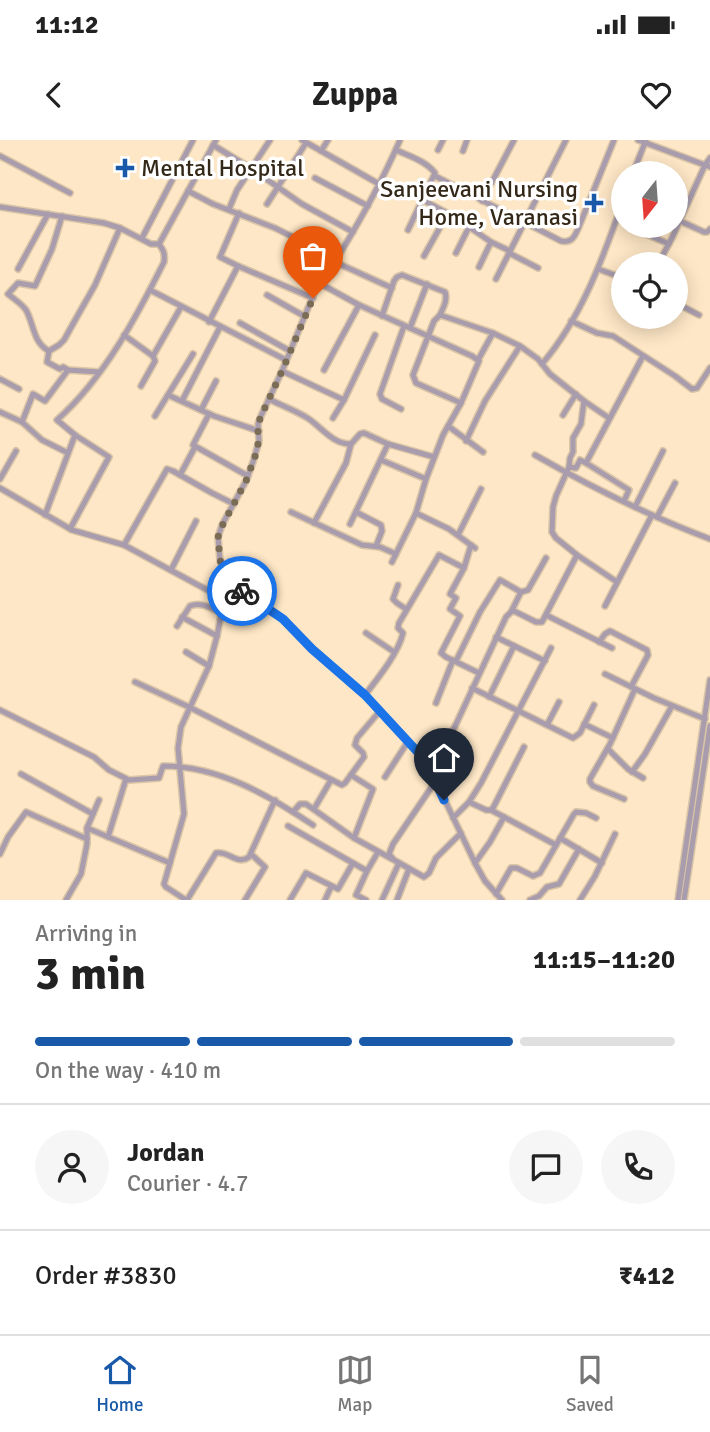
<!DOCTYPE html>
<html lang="en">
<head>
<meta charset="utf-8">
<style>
	:root { --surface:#fff; --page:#f6f6f6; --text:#222; --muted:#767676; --line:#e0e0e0; --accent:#1959aa }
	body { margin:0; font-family:Signika,sans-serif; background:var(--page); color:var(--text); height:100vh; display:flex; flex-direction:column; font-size:26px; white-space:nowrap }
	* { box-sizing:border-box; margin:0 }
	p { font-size:23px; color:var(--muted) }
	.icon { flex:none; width:38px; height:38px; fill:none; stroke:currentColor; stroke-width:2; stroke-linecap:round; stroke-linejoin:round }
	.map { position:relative; height:760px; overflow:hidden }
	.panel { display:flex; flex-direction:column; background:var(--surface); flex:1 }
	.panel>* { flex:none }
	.needle { width:46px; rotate:197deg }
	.tools { position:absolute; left:611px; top:21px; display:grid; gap:14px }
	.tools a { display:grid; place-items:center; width:77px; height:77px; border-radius:50%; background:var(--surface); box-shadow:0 4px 18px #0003; font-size:35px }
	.pin { position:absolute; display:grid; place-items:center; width:60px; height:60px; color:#fff; margin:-72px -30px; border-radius:50% 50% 50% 0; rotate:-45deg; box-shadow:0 0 7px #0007 }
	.pin .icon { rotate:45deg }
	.courier { position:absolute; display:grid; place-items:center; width:70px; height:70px; margin:-35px; border:5px solid #1a73e8; border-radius:50%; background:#fff; color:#222; box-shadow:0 2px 9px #0007 }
	.overview em { font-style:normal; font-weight:700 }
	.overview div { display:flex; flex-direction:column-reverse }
	.overview { display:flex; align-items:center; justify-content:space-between; height:119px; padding:0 35px }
	h1 { font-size:46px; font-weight:700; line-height:52px }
	.bar { display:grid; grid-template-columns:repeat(4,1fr); gap:10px 7px; align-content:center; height:84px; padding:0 35px }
	.bar i { height:9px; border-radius:5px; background:var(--line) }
	.bar .active { background:var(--accent) }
	.bar p { grid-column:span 4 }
	.line { display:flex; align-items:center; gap:18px; padding:0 35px; border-top:2px solid var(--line) }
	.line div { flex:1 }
	.round { display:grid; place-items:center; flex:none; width:74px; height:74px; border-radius:37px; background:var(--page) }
	.status { display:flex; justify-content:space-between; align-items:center; height:49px; padding:0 35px; background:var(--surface); direction:ltr }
	.status svg { height:19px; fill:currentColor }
	header { display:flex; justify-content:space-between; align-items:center; height:91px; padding:0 35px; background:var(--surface); font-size:32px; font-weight:700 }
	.menu { display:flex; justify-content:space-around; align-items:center; height:98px; border-top:2px solid var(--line); background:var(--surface); font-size:19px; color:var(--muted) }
	.menu a { display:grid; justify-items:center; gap:4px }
	.menu .active { color:var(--accent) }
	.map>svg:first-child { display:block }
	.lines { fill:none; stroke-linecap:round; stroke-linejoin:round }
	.minor-casing { stroke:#dac5a7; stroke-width:8 }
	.minor { stroke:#a89cad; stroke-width:5 }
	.done { stroke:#7b6c56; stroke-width:7; stroke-dasharray:0 12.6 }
	.route { stroke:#1a73e8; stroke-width:9 }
	.poi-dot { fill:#1959aa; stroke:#fff; stroke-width:2.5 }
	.labels { text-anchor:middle; stroke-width:7; stroke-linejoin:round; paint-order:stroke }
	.poi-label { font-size:24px; fill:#342919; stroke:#fff; text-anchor:start }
</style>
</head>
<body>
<div class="status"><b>11:12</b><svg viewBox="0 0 49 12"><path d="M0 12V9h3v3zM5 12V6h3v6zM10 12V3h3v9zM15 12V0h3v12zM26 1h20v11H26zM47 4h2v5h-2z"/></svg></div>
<header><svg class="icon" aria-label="back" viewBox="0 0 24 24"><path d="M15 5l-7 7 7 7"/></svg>Zuppa<svg class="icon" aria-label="heart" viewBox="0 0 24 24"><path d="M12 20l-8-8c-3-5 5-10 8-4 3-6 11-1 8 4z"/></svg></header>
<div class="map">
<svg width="710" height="760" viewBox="0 0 710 760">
	<rect width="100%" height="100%" fill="#fee7c6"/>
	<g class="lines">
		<!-- minor casing -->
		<g class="minor-casing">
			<g id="minor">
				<path d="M302,0L379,44"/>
				<path d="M400,0C382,42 360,81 336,120C330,131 321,140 315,151L282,231L261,276L258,284L259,301L253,322L246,341L222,385L218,397L220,420L226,436L240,449L283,479L312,509L365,555L426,621L475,723L485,741L502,760"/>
				<path d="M638,0L710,27"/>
				<path d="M213,5L252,29L302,64L353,92"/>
				<path d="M396,10C409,16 426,21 435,33L408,90"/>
				<path d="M438,10L443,0"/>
				<path d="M321,11L328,0"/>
				<path d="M463,11L467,0"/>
				<path d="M0,16L70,53"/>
				<path d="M633,33L646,0"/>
				<path d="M435,36L561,101C571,103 574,98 578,89L614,0"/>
				<path d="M315,38L368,66"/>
				<path d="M188,51L213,64L275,88L337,119"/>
				<path d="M423,60L456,78L491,102L510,111"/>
				<path d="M482,61L514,0"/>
				<path d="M267,64L306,3"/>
				<path d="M0,67L104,83L120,88L151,104H159L216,0"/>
				<path d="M229,69L237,50L270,0"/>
				<path d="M62,76L52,109L35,146L18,143L8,154C14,159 22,164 26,170C34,184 33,203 49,211L59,205L64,200L78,175L95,145L120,88"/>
				<path d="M680,81L704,92H707L710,89"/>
				<path d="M628,86L669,104"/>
				<path d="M142,98L193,0"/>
				<path d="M456,113L469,87"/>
				<path d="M509,113L538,128"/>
				<path d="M424,116L448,73"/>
				<path d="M335,122L392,148"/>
				<path d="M658,124L672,98L705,25L710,18"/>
				<path d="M238,126L220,117L239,73"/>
				<path d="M479,127L491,102"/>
				<path d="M18,129L48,74"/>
				<path d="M598,129L623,138"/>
				<path d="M496,139L566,0"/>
				<path d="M319,143L359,165L472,216L479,221L461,263L443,295L426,339L416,373L392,422"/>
				<path d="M150,150L286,220"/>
				<path d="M267,155L304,176"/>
				<path d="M676,163L699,175"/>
				<path d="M382,176L394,141L397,137L402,135L445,152C448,160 443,168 440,175"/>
				<path d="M571,181L597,193L613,196L675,236L692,249L697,248L710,228"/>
				<path d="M209,182L238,126L313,158"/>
				<path d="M240,183L290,211"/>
				<path d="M410,188L427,144"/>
				<path d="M124,195L153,216L155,221L141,246"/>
				<path d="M49,211L47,222L60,229L63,227L68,230L99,232"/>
				<path d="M153,216L181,167"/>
				<path d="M478,220L493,193"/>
				<path d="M542,224C582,177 603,118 623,61"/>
				<path d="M324,230L359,165"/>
				<path d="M282,231L344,260"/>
				<path d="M0,239L19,249"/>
				<path d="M168,255L214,276L259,291"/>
				<path d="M269,259C282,266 297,271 309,279C323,289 333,304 351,304L360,294L364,293L388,304L434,317"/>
				<path d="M182,261L220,187"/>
				<path d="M584,261L581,284L573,298V312L570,318L569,327L556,356L553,367L552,392L556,398L577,415L617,442"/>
				<path d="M461,263L416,243L413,235L434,181L440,175L493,193L520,206L538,219L550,234L584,261L609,278"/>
				<path d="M401,269L382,259L380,254L404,186"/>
				<path d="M201,270L216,241"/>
				<path d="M0,272L22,282L42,300L68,313"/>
				<path d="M209,274L193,305L248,336"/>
				<path d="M563,275L576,254"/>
				<path d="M155,276L193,214"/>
				<path d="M333,278L344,260L375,195"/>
				<path d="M22,282L33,254L45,261L68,230"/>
				<path d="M448,286L483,312"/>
				<path d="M466,301L485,261L520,206"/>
				<path d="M535,315C591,347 649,376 710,399"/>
				<path d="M381,320L426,339"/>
				<path d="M569,327L576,328L580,320L586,323"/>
				<path d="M180,335L195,307"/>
				<path d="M0,339L16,311"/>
				<path d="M0,348L72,390L124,405L224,459"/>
				<path d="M624,361L629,350L586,323L643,216"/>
				<path d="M635,367L663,311"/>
				<path d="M291,372L362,405L380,407L396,414"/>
				<path d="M356,372L381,385L382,391L376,406"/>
				<path d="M416,373L449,389L475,408"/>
				<path d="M45,375L75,295"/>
				<path d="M657,377L675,343"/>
				<path d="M314,383L346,323L351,304"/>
				<path d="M350,384L388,304"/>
				<path d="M70,389L109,317L75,295L57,280C104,238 136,178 164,122C165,114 164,111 159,104"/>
				<path d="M458,395L481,349"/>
				<path d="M124,405L167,329L173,331L212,353L234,364"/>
				<path d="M464,428L471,405"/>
				<path d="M171,430L196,381"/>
				<path d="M398,445L393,459L397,463L406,469"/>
				<path d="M605,466L652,375"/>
				<path d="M511,472L521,452L528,450L546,418"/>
				<path d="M546,475L612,508"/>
				<path d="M182,477L217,496"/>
				<path d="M177,486L190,466C201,461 212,469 222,473"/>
				<path d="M366,493L394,512"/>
				<path d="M496,497L545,521"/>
				<path d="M599,502L605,494L610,491L647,510L648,515L631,547"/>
				<path d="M186,512L209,526"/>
				<path d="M456,521L480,472L500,440L521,452"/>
				<path d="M605,534L654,558L705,579"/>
				<path d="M135,542L189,567L342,645L345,643L364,617L363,613L355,605L357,598L379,572"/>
				<path d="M472,548L573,598L580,593L594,565"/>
				<path d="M365,555C378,538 398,514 403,493L398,488L399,483L439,415L464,428L450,454L456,458L450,469L460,476L441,513L446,517L479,533"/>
				<path d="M489,557L514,506"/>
				<path d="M436,563L453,520"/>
				<path d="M0,570L94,617L109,630L129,640L159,638L163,626C219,626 268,655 313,685"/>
				<path d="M584,584L613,598"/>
				<path d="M547,585L559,562"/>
				<path d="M608,609L628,629L643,638"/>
				<path d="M429,627L450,597L506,477L511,472L514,471L536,482H542L577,415"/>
				<path d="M632,632L645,614L672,566"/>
				<path d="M21,634L93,674"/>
				<path d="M351,635L373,649L354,698"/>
				<path d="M385,637L407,603"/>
				<path d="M435,642L393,704L389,714L394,720L424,737L429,733L436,718L461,693"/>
				<path d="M624,659L593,646L590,642V639L610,604L635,549"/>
				<path d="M469,662L486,670H491L493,668L524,607"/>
				<path d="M314,669L331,640"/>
				<path d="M491,670L556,705"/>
				<path d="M293,672L300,664H306L354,698L392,719"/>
				<path d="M453,678L469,662L481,643L551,508"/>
				<path d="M288,686L367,731L356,755L366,760"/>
				<path d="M87,688L170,723"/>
				<path d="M108,697L126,639"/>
				<path d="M560,698L602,723"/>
				<path d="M0,714L8,697L26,672L87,699"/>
				<path d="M475,723L490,702L504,677"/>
				<path d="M367,731L378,712"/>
				<path d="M496,754L511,728H517L533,736L540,733L574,674L576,672L586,673L596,678"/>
				<path d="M66,760L81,734L87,704V688L99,660"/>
				<path d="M186,760L166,747L164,744L184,674L178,608L181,587L209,526L217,496L224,459L226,436"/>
				<path d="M187,760L216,713C228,710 237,726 249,717L275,660"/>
				<path d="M245,760L265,727L251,714"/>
				<path d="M290,760L306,733L338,749L353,723"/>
				<path d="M325,760L331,747"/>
				<path d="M382,760L399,723"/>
				<path d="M397,760L409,729"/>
				<path d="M530,760L539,756L547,747L559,744L579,709"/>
				<path d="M580,760L595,736L615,694"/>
				<path d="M678,760L710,540"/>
				<path d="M684,760L710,586"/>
			</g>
		</g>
		<!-- minor -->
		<use href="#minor" class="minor"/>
	</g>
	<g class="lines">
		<!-- done -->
		<path class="done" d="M242,451L226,436L220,420L218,397L222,386L246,341L253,322L258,308V284L261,276L282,231L313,158"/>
		<!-- route -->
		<path class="route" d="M242,451L283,479L312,509L365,555L426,621L444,660"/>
	</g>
	<!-- markers -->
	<g class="poi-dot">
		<path d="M121.5 17.5h7v7h7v7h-7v7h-7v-7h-7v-7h7z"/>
		<path d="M590.5 52.5h7v7h7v7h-7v7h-7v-7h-7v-7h7z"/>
	</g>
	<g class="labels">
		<!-- poi labels -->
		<g class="poi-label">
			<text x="141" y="36">Mental Hospital</text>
			<text x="578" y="57" text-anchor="end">Sanjeevani Nursing<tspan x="578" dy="28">Home, Varanasi</tspan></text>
		</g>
	</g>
</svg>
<div class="tools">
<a><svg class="needle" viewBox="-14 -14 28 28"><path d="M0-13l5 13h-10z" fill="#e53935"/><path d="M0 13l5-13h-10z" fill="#767676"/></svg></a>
<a><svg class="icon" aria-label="locate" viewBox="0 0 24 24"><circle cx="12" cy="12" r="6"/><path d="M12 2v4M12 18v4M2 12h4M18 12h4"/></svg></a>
</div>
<div class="pin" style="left:313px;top:158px;background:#ea580c"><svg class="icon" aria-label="bag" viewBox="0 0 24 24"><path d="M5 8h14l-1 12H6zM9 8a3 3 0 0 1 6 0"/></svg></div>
<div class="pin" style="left:444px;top:660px;background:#1f2937"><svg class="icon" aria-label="home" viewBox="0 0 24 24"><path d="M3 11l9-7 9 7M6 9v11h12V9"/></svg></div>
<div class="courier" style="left:242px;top:451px"><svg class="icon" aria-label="bike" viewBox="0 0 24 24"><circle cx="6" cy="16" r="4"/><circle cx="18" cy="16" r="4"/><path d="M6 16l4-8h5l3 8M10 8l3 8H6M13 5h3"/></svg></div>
</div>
<section class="panel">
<div class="overview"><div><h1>3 min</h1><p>Arriving in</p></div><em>11:15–11:20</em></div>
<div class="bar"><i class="active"></i><i class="active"></i><i class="active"></i><i></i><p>On the way · 410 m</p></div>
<div class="line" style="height:126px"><a class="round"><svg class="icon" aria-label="person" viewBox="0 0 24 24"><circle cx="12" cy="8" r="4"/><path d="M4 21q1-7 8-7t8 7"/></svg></a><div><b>Jordan</b><p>Courier · 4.7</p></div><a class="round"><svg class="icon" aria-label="chat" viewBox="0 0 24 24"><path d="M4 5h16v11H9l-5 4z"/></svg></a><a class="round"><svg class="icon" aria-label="phone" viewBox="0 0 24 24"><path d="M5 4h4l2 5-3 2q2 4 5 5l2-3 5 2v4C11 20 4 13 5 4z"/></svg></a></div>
<div class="line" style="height:91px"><div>Order #3830</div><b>₹412</b></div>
</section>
<nav class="menu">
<a class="active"><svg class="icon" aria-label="home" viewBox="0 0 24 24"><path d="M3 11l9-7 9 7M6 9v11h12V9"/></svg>Home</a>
<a><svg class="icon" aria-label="map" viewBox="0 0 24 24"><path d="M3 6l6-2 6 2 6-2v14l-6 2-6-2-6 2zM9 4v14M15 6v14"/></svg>Map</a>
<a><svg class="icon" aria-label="saved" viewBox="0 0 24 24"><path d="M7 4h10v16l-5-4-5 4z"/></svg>Saved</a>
</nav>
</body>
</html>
